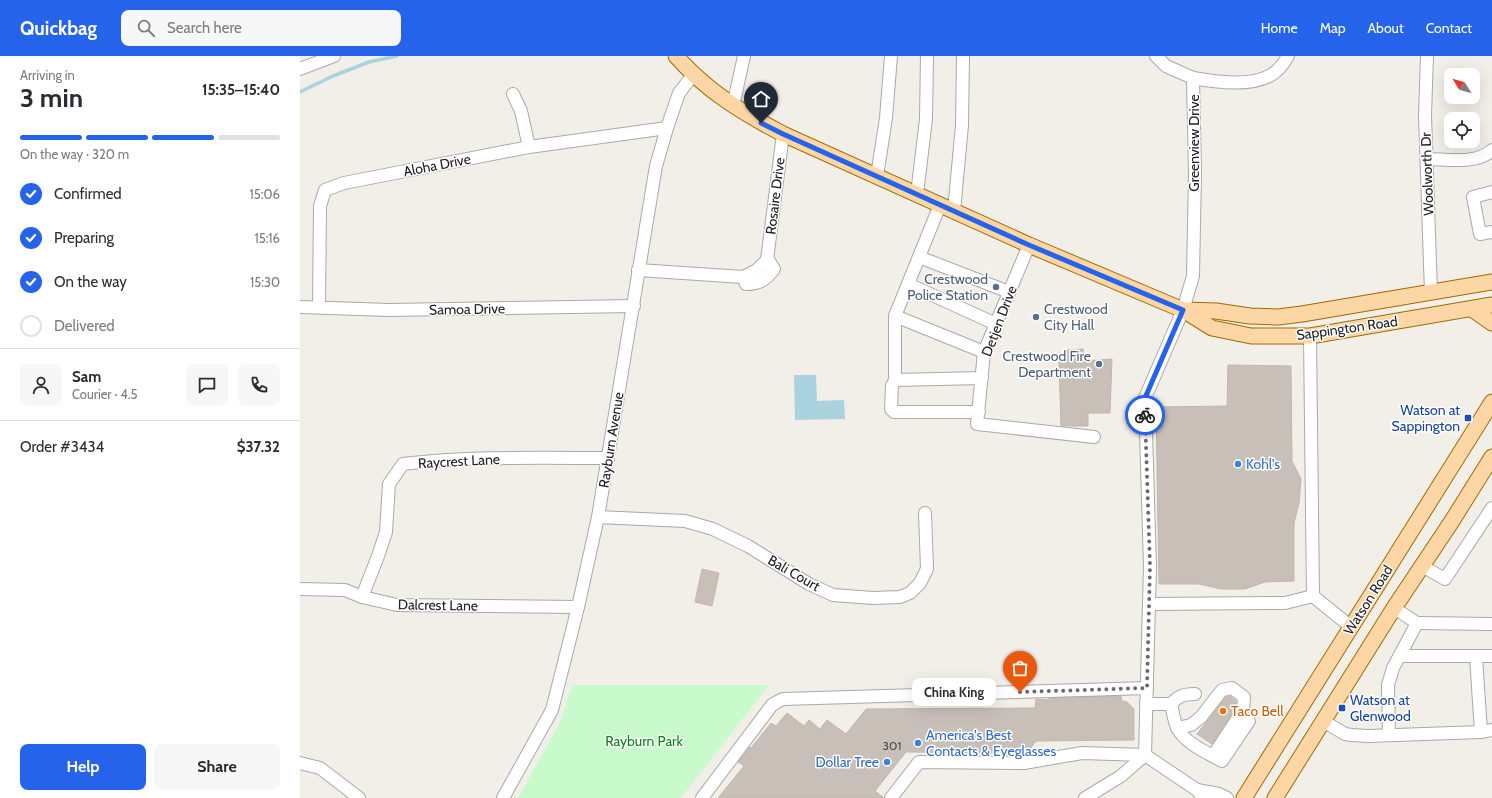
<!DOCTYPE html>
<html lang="en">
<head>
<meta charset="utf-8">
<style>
	:root { --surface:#fff; --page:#f7f7f7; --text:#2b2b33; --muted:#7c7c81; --line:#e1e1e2; --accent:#2563eb }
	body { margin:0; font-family:Cabin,sans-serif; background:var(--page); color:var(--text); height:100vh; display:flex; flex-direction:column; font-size:15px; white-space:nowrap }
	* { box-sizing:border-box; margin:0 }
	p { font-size:13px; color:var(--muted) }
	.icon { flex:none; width:22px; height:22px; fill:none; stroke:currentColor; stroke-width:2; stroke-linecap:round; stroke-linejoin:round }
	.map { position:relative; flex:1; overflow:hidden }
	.drawer { display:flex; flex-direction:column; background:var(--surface); width:300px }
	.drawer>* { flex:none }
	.needle { width:26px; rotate:307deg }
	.buttons { position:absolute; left:1144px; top:12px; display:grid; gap:8px }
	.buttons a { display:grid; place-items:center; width:36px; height:36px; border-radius:8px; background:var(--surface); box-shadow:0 4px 16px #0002; font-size:20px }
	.pin { position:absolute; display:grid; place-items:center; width:34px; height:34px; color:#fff; margin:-41px -17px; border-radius:50% 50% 50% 0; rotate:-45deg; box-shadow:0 0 4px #0007 }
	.pin .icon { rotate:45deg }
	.courier { position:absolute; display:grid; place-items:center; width:40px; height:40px; margin:-20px; border:3px solid #2563eb; border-radius:50%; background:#fff; color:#222; box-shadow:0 1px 5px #0007 }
	.bubble { position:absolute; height:28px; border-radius:8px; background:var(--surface); box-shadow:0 4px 16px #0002; font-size:13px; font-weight:800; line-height:28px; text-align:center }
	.summary em { font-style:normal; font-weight:800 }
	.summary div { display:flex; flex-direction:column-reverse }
	.summary { display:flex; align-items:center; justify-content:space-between; height:68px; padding:0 20px }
	h1 { font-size:26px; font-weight:800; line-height:30px }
	.bar { display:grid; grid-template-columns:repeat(4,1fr); gap:6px 4px; align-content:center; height:48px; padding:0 20px }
	.bar i { height:5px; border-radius:3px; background:var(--line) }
	.bar .on { background:var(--accent) }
	.bar p { grid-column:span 4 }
	.line { display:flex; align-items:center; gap:10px; padding:0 20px; border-top:1px solid var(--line) }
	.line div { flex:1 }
	.round { display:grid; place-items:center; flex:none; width:42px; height:42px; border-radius:8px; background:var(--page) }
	ol { padding:0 20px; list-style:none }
	li { display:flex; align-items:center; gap:12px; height:44px }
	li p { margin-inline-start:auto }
	li .icon { padding:4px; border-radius:50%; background:var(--accent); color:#fff; stroke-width:4 }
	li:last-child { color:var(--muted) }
	li i { width:22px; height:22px; border:2px solid var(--line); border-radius:50% }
	.action { display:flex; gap:8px; margin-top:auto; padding:8px 20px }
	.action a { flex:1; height:46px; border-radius:8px; background:var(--accent); color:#fff; font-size:16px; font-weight:800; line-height:46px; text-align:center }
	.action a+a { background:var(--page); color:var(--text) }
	header { display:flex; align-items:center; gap:24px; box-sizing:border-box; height:56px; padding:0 20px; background:var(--accent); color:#fff }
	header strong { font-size:19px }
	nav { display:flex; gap:22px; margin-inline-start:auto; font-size:14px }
	.search { width:280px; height:36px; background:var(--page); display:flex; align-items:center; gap:10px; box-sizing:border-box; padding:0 14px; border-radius:8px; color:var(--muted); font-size:15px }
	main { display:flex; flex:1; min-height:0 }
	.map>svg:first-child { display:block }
	.park { fill:#c8facc }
	.water { fill:#aad3df }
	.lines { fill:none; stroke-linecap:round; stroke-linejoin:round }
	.stream { stroke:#aad3df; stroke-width:3.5 }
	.building { fill:#c7bfb8; stroke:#c4b6ab }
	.minor-casing { stroke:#a9a9a9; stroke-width:14 }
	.major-casing { stroke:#a06b00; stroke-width:17 }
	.minor { stroke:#fff; stroke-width:12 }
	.major { stroke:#fcd6a4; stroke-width:15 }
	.done { stroke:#6b6a68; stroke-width:4; stroke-dasharray:0 7.2 }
	.route { stroke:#2563eb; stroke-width:5 }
	.service-dot { fill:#5c6f8a; stroke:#fff; stroke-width:1.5 }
	.transit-dot { fill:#1a4fb4; stroke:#fff; stroke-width:1.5 }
	.shop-dot { fill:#3f7fe0; stroke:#fff; stroke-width:1.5 }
	.food-dot { fill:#e8710a; stroke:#fff; stroke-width:1.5 }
	.labels { text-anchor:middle; stroke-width:3; stroke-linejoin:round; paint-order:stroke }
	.number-label { font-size:12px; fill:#4b4948 }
	.street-label { font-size:14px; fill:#222; stroke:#fff }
	.service-label { font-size:14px; fill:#4e5e75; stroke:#fff; text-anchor:end }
	.transit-label { font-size:14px; fill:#164399; stroke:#fff; text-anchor:end }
	.shop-label { font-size:14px; fill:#366cbe; stroke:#fff; text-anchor:start }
	.food-label { font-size:14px; fill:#c56008; stroke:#fff; text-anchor:start }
	.park-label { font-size:14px; fill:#0c8416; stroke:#fff }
</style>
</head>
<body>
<header>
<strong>Quickbag</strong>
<div class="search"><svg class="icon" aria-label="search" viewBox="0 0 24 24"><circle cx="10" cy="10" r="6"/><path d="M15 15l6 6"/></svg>Search here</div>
<nav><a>Home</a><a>Map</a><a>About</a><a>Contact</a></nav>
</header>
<main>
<section class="drawer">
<div class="summary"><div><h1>3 min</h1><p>Arriving in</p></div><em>15:35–15:40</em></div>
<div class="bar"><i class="on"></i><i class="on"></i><i class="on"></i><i></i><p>On the way · 320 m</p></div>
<ol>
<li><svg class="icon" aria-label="check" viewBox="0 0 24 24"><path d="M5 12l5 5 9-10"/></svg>Confirmed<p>15:06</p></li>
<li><svg class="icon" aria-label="check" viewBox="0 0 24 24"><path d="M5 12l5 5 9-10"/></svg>Preparing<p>15:16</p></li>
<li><svg class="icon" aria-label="check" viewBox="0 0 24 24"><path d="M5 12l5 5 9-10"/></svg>On the way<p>15:30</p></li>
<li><i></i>Delivered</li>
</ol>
<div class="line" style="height:72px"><a class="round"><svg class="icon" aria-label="person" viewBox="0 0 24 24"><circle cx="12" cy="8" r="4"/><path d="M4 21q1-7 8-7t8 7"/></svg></a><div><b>Sam</b><p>Courier · 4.5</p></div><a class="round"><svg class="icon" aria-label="chat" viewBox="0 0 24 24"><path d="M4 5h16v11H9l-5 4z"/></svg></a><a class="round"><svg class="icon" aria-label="phone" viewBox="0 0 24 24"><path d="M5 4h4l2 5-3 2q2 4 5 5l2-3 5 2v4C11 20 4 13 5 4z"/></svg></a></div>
<div class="line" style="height:52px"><div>Order #3434</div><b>$37.32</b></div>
<div class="action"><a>Help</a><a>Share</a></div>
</section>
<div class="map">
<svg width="1192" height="742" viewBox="0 0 1192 742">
	<rect width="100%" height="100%" fill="#f2efe9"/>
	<!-- park -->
	<path class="park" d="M272,629H469L381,742H218L260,667Z"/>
	<!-- water -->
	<path class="water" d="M494,319H516L517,345L544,344L545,363L495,364Z"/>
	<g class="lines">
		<!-- stream -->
		<path class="stream" d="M0,36L33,20L69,6L97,0"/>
	</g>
	<!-- building -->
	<g class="building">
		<path d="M783,293L784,305L812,303L810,357H788V370H761L759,305L763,304L764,294Z"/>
		<path d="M928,309L991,310L992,405L1001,423L999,447L994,467V525L965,526L945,533H921L899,528H859L856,351L927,350Z"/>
		<path d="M402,513L419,517L412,550L395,546Z"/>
		<path d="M815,640H821L822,645L827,646L834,653V684L736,685L727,697L606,696L575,735L584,742H418L444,710L438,706L450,691L451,692L471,667L476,670L487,657L504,670L509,664L520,673L527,664L546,678L566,653L735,652L736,643L749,644V642Z"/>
		<path d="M930,640L936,645V652L912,688L897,678L926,641Z"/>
	</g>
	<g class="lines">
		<!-- minor casing -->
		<g class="minor-casing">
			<g id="minor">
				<path d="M856,0L866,10L893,22"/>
				<path d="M1127,0L1125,59L1131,237"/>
				<path d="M0,13L34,0"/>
				<path d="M213,38L221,55L229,91"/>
				<path d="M433,50L444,0"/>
				<path d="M1127,103C1147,103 1176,109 1192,94"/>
				<path d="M577,120L586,62L591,0"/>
				<path d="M1192,136L1173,141L1180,178L1192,176"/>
				<path d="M617,138L626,63L627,0"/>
				<path d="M640,149L595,260V324L592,330L591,353L594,356H679"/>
				<path d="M654,155L662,69L663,0"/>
				<path d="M729,189L684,296L677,368L794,381"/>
				<path d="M619,201L709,236"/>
				<path d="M338,214L443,221L457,214L467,204L483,78"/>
				<path d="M443,221L446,228C459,228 466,224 474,213L467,202"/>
				<path d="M608,228L696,268"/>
				<path d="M0,251L89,254L334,250"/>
				<path d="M19,251L20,150L25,134L44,127L229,91L367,72"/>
				<path d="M595,260L684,296"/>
				<path d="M1010,280L1013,540L1051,571"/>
				<path d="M595,324L682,322"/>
				<path d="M298,461L385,465L413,473L448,490L509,528L533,539L573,542L600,541L610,537L620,527L627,513L625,457"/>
				<path d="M1122,510L1145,523L1192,452"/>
				<path d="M0,533L45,534L62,541L97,549L278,551"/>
				<path d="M62,541L78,500L86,476L89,428L103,408C171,400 240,402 308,402"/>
				<path d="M849,548L985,547L1013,540"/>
				<path d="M1117,567L1192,568"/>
				<path d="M1100,600H1192"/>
				<path d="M1176,601L1181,676"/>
				<path d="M846,648H871C873,656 874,666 878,673C886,688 908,697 922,705L949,665"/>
				<path d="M871,648C878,640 884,638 895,638"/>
				<path d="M1023,665L1045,678L1052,679L1068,680L1181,676L1192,674"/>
				<path d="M877,672L891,669L901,661L922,634L932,632L944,641L943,654L913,700"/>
				<path d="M1089,679L1088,629L1093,612L1117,567L1094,552"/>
				<path d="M0,707L20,712L59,742"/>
				<path d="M897,734L919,738L927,742"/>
				<path d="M203,742L252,654L278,551L298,461L356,110L367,72L379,37L393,19"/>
				<path d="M402,742L472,649L477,646L483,643L847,632"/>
				<path d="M591,742L619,706L724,707L782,697L845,699"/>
				<path d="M785,742L821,720L845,699"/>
				<path d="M903,742L897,734L845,699L850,510L845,342L883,254L893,220L895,117L893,22C916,26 950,31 971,19C978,15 984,7 988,0"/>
			</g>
		</g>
		<!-- major casing -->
		<g class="major-casing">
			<g id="major">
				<path d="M376,0C407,35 441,56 483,78L729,189L883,254L912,272L951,280H1010L1192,249"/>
				<path d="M1172,253L1192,267"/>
				<path d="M884,254L916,255L950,260L978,261L1002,258L1192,226"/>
				<path d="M944,742L1192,346"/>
				<path d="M975,742L1094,552L1152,465L1192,401"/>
			</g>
		</g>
		<!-- minor -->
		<use href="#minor" class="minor"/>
		<!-- major -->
		<use href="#major" class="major"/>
	</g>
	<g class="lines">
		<!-- done -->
		<path class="done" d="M720,636L847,632L850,510L845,359"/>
		<!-- route -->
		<path class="route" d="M461,67L483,78L729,189L883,254L845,342V359"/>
	</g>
	<!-- markers -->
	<g class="service-dot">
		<circle cx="696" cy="231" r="4"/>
		<circle cx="736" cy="261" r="4"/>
		<circle cx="799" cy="308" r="4"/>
	</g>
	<g class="transit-dot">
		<rect x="1164" y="358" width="8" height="8" rx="2"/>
		<rect x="1038" y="648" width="8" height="8" rx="2"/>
	</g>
	<g class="shop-dot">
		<circle cx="938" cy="408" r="4"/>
		<circle cx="618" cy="687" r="4"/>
		<circle cx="587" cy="706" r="4"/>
	</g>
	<circle class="food-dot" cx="923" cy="655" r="4"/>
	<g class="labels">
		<!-- number labels -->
		<g class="number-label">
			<text x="592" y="694">301</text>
		</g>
		<!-- street labels -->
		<g class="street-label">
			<text transform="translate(894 87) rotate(-90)" y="5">Greenview Drive</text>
			<text transform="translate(137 109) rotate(-11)" y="5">Aloha Drive</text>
			<text transform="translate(1127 118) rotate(-92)" y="5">Woolworth Dr</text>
			<text transform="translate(475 140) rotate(-83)" y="5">Rosaire Drive</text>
			<text transform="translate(167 253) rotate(-1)" y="5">Samoa Drive</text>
			<text transform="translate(699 265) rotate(-69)" y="5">Detjen Drive</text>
			<text transform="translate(1047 272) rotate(-8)" y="5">Sappington Road</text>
			<text transform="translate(311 384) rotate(-81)" y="5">Rayburn Avenue</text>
			<text transform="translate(159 405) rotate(-3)" y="5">Raycrest Lane</text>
			<text transform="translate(494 517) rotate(30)" y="5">Bali Court</text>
			<text transform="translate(1068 544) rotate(-58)" y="5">Watson Road</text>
			<text transform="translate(138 549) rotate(1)" y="5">Dalcrest Lane</text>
		</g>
		<!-- service labels -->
		<g class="service-label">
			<text x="688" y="228">Crestwood<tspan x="688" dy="16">Police Station</tspan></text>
			<text x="744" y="258" text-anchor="start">Crestwood<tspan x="744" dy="16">City Hall</tspan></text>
			<text x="791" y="305">Crestwood Fire<tspan x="791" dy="16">Department</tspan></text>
		</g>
		<!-- transit labels -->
		<g class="transit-label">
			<text x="1160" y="359">Watson at<tspan x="1160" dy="16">Sappington</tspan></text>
			<text x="1050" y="649" text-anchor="start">Watson at<tspan x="1050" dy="16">Glenwood</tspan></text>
		</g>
		<!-- shop labels -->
		<g class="shop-label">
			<text x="946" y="413">Kohl's</text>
			<text x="626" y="684">America's Best<tspan x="626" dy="16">Contacts &amp; Eyeglasses</tspan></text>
			<text x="579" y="711" text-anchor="end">Dollar Tree</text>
		</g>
		<!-- food labels -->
		<g class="food-label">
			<text x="931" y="660">Taco Bell</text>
		</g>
		<!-- park labels -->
		<g class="park-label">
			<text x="344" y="690">Rayburn Park</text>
		</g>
	</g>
</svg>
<div class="buttons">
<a><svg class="needle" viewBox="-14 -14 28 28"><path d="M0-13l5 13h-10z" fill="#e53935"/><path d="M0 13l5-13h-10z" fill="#7c7c81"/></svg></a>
<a><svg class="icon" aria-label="locate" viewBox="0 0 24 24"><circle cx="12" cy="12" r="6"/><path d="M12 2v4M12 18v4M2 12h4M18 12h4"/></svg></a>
</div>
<div class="pin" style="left:720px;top:636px;background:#ea580c"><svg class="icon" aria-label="bag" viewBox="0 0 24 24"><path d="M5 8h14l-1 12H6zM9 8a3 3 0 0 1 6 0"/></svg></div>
<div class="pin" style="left:461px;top:67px;background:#1f2937"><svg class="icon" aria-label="home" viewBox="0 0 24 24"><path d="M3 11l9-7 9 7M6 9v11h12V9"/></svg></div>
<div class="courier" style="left:845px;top:359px"><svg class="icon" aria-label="bike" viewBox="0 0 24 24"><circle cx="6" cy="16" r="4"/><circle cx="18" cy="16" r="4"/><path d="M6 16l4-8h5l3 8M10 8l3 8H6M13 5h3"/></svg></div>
<div class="bubble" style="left:612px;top:622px;width:84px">China King</div>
</div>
</main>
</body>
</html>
